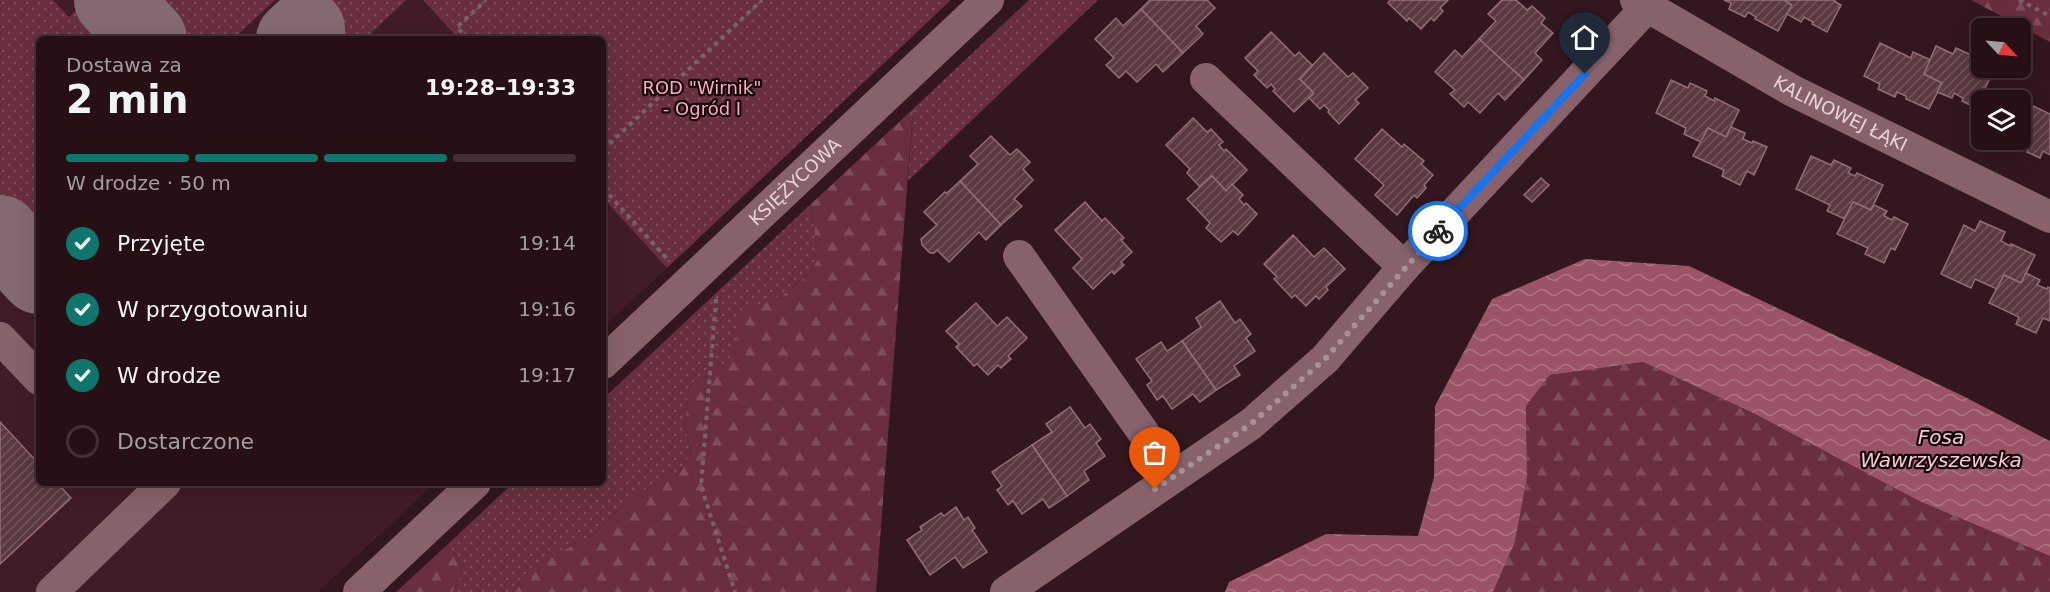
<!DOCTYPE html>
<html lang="pl">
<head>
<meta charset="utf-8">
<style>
	:root { --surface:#261016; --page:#2e191f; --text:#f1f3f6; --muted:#a49da1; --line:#423035; --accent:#0f766e }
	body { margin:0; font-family:"DejaVu Sans",sans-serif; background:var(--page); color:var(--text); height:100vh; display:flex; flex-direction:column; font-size:22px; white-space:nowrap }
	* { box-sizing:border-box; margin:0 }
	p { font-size:20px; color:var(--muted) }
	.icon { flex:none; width:33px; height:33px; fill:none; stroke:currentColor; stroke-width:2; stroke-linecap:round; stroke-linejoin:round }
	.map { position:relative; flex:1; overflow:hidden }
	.side { position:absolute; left:36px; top:36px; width:570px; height:450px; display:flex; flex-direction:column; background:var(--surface); border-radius:9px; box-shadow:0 6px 24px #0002,0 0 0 2px var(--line) }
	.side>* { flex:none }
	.needle { width:39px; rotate:116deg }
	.buttons { position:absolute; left:1971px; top:18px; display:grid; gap:12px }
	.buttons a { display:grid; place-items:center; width:60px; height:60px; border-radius:9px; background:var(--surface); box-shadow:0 6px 24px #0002,0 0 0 2px var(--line); font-size:30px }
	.pin { position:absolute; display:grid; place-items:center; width:51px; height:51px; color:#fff; margin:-62px -26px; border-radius:50% 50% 50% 0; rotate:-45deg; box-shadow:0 0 6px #0007 }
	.pin .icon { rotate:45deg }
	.courier { position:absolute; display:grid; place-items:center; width:60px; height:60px; margin:-30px; border:4px solid #1a73e8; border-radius:50%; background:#fff; color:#222; box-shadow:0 2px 8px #0007 }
	.overview em { font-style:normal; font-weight:700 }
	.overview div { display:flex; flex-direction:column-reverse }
	.overview { display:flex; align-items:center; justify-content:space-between; height:102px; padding:0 30px }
	h1 { font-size:39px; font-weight:700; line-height:45px }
	.bar { display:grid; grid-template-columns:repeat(4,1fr); gap:9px 6px; align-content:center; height:72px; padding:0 30px }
	.bar i { height:8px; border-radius:4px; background:var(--line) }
	.bar .current { background:var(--accent) }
	.bar p { grid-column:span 4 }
	ol { padding:0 30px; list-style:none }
	li { display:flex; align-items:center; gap:18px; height:66px }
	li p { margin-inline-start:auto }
	li .icon { padding:6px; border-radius:50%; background:var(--accent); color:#fff; stroke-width:4 }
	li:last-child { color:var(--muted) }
	li i { width:33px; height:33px; border:3px solid var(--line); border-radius:50% }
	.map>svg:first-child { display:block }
	.built { fill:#411c26 }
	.grass { fill:url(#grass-dots) }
	.forest { fill:url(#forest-firs) }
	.water { fill:url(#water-waves) }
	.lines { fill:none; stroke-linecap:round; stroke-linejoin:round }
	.taxiway { stroke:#846a70; stroke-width:78 }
	.building { fill:url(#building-hatch); stroke:#936e76; stroke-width:1.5 }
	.path { stroke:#7b6167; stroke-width:4; stroke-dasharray:4.5 4.5; stroke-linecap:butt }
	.minor { stroke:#87626a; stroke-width:32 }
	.done { stroke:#a99196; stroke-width:6; stroke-dasharray:0 10.8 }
	.route { stroke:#1a73e8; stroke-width:8 }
	.labels { text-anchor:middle; stroke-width:4.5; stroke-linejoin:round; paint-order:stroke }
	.park-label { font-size:18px; fill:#feaabd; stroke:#130609 }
	.street-label { font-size:18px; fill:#e9d3d7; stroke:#130609 }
	.water-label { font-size:20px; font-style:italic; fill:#f4c9d1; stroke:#130609 }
</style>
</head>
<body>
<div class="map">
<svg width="2050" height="592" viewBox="0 0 2050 592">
	<defs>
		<pattern id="grass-dots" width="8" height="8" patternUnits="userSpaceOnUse" patternTransform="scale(1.5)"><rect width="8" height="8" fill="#692f3f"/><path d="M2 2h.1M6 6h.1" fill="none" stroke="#7e4c5a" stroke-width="1.8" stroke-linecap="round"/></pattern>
		<pattern id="forest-firs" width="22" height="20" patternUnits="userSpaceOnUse" patternTransform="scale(1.5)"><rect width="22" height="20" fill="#692f3f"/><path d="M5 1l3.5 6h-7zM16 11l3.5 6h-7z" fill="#7e4c5a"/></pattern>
		<pattern id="water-waves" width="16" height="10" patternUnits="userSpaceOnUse" patternTransform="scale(1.5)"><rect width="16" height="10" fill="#9b5466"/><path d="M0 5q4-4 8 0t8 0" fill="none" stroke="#ae7482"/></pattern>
		<pattern id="building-hatch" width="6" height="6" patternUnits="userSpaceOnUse" patternTransform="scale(1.5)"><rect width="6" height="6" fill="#5a3940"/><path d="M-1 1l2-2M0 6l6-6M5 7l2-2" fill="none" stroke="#72555b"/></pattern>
	</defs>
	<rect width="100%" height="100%" fill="#33161e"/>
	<!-- built -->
	<g class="built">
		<path d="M0,0H423L459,39H39V483H435L318,592H0Z"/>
		<path d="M603,198L667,268L603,327Z"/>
	</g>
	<!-- grass -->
	<g class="grass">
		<path d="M0,0H53L69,17L88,0H92L129,39H39V223L0,260Z"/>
		<path d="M140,0H275L233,39H174Z"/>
		<path d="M280,0H406L365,39H316Z"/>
		<path d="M423,0H951L667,268L603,198V39H459Z"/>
		<path d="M1029,0H1098L908,181L913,109Z"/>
		<path d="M811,204L818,259L810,273L783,295L761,303L728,361L689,386L685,425L691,454L677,474L665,477L629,500L593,534L530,569L512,592H452C466,569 465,565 447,545L513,483H603V399Z"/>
	</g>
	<!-- forest -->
	<g class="forest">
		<path d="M1971,0H2050V42Z"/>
		<path d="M913,109L876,592H512L530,569L593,534L629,500L665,476L677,474L691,454L685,425L689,386L728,361L737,343L735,319L761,303L783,295L810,273L818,259L811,204Z"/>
		<path d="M1643,362L1753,413L1919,501L2050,556V592H1493L1515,542L1527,477L1526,406L1550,375Z"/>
		<path d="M447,545C465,565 466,569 452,592H396Z"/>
	</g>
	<!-- water -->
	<path class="water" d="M1585,259L1689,266L1963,396L2050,441V556L1919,501L1753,413L1643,362L1550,375L1526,406L1527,477L1515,542L1493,592H1225L1229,582L1326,534L1418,536L1434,477L1435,406L1492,299Z"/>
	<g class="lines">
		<!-- taxiway -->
		<g class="taxiway">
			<path d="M113,0L148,39"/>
			<path d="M295,39L306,29"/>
			<path d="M0,234L39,275"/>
		</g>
	</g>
	<!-- building -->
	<g class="building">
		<path d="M1150,0H1207L1215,8L1196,26L1203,34L1183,53L1141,9Z"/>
		<path d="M1390,0H1448L1440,8L1443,11L1434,21L1431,18L1421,29L1409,18L1407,21L1388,3Z"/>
		<path d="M1502,0H1516L1527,10L1532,6L1545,18L1541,23L1553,33L1535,53L1542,60L1524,80L1479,39L1496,21L1488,14Z"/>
		<path d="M1724,0H1784L1792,5L1778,31L1755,19L1756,17L1748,12L1745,17L1729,9L1731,3Z"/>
		<path d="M1784,0H1835L1834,1L1841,5L1827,32L1812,24L1813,22L1804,17L1801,22L1787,14L1792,5Z"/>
		<path d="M1141,9L1183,53L1163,72L1156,64L1137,82L1126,71L1119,78L1106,65L1114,58L1095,39L1116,18L1123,26Z"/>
		<path d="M1271,32L1295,56L1299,52L1313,66L1300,79L1314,93L1294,112L1273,91L1275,89L1271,84L1267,88L1254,75L1258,71L1245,58Z"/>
		<path d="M1479,39L1524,80L1505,100L1498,93L1480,113L1468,102L1464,107L1450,94L1455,90L1435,72L1455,50L1462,57Z"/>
		<path d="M1880,43L1911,58L1913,52L1931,60L1924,74L1942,83L1929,109L1906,99V96L1897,92L1895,97L1878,89L1880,84L1864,76Z"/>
		<path d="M1936,46L1953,54L1956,48L1982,60V68H1987L1982,77L1989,80L1976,108L1962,101L1963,98L1954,93L1952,98L1937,92L1942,83L1924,74Z"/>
		<path d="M1324,53L1348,77L1353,73L1368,88L1355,100L1359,103L1339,124L1328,112L1329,110L1324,105L1320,109L1309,98L1314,93L1300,79Z"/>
		<path d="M1671,80L1688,88L1690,83L1707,91L1705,96L1714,101L1715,98L1739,110L1726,137L1708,128L1701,142L1684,134L1686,128L1656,113Z"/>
		<path d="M2027,103L2050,114V155L2043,151L2040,158L2027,152L2030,145L2018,140H2020V115Z"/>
		<path d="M1193,118L1207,132L1211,129L1223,142L1219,145L1224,151L1226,149L1247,170L1226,191L1212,176L1200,187L1187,173L1190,169L1166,145Z"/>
		<path d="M1731,127L1745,133L1743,139L1752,143L1753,141L1767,147L1754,175L1747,171L1740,185L1722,176L1724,170L1693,156L1708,128L1726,137Z"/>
		<path d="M1382,129L1402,147L1404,144L1424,161L1421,164L1433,175L1424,185L1426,188L1417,198L1414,195L1397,215L1375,195L1384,185L1355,159Z"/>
		<path d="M991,136L1010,155L1017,149L1030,162L1023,169L1033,180L1014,199L1022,206L1001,225L960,181L978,164L970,156Z"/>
		<path d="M1811,156L1831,165L1834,160L1851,168L1848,173L1855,176L1857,173L1883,185L1871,210L1853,202L1845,219L1827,211L1830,205L1796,189Z"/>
		<path d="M1212,176L1226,191L1232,184L1243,195L1239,199L1244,205L1246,203L1257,214L1238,235L1233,231L1221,242L1206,228L1210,223L1187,199Z"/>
		<path d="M1541,178L1549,185L1532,202L1524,195Z"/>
		<path d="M960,181L1001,225L986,240L979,232L949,262L937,250L934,253H930L922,245L921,239L937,225L924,212L945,192L947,193Z"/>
		<path d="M1085,202L1102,221L1105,218L1124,238L1121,240L1132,252L1121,262L1124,265L1114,274L1112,271L1093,289L1073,268L1082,259L1055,230Z"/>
		<path d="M1853,202L1871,210L1874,205L1887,211L1884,216L1892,220L1894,217L1908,224L1895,250L1891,248L1884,263L1865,254L1868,248L1837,234Z"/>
		<path d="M1980,221L2005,232L2001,241L2010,246L2011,244L2035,255L2021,283L2004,275L1997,289L1975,279L1971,288L1941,274L1964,225L1975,231Z"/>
		<path d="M1293,235L1314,257L1324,248L1345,269L1326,287L1328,290L1319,299L1316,296L1306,306L1295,295L1292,298L1274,279L1277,277L1264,264Z"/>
		<path d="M2026,273L2040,280L2037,285L2047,289L2048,287L2050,288V321L2043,318L2036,333L2016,324L2019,317L1989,303L2004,275L2021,283Z"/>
		<path d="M1220,301L1235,323L1240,319L1251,334L1246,338L1255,351L1234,366L1240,375L1216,390L1182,341L1201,327L1196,318Z"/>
		<path d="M976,303L997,326L1007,317L1027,338L1008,356L1011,359L1001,368L998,365L988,375L977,364L974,366L956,347L959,344L946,331Z"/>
		<path d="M1182,341L1216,390L1200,402L1193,394L1172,409L1163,396L1157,400L1147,385L1152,381L1136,359L1161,342L1167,351Z"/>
		<path d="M1070,407L1085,428L1090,424L1101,439L1096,443L1105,456L1084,471L1089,480L1067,496L1032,445L1052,432L1046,424Z"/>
		<path d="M0,422L39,464V483H57L71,498L0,564Z"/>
		<path d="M1032,445L1067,496L1049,508L1043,499L1022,514L1013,501L1008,505L997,490L1002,486L992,472Z"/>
		<path d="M956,507L964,520L968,517L975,528L972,530L987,552L963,568L955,557L930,575L907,540L922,530L920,527L941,513L944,516Z"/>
	</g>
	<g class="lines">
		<!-- path -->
		<g class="path">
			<path d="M2019,0L2050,16"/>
			<path d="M468,39L457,27L486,0"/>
			<path d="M603,150L762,0"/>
			<path d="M603,188L669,261"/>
			<path d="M716,299L701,486L735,592"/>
		</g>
		<!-- minor -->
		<g class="minor">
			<path id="s1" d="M1636,0L1793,91L2050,217"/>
			<path d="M1206,79L1404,267"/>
			<path d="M1019,256L1174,476"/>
			<path d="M0,338L39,379"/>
			<path id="s2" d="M603,363L988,0"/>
			<path d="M52,592L165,483"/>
			<path d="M359,592L475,483"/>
			<path d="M1006,592L1251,424L1325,359L1404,267L1647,7"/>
		</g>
	</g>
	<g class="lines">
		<!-- done -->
		<path class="done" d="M1155,489L1251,424L1325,359L1438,231"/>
		<!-- route -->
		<path class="route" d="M1438,231L1585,74"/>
	</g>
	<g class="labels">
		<!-- park labels -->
		<g class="park-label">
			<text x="702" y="94">ROD "Wirnik"<tspan x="702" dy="21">- Ogród I</tspan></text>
		</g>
		<!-- street labels -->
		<g class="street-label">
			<text dy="6" stroke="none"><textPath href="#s1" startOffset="234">KALINOWEJ ŁĄKI</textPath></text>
			<text dy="6" stroke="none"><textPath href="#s2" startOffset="264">KSIĘŻYCOWA</textPath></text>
		</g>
		<!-- water labels -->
		<g class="water-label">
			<text x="1941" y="444">Fosa<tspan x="1941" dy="23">Wawrzyszewska</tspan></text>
		</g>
	</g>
</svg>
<div class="buttons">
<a><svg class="needle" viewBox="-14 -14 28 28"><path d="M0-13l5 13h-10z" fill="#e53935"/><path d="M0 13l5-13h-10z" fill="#a49da1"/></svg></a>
<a><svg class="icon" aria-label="layers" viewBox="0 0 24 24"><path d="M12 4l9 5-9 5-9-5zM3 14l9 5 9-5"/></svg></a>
</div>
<div class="pin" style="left:1155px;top:489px;background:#ea580c"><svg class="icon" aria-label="bag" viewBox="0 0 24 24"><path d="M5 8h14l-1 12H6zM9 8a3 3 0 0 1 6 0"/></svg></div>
<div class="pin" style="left:1585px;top:74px;background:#1f2937"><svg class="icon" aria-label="home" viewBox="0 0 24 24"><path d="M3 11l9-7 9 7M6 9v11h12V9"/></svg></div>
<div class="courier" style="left:1438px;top:231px"><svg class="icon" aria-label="bike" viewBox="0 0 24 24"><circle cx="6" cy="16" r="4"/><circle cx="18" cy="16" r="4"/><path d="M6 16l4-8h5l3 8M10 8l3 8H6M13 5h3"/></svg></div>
<section class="side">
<div class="overview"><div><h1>2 min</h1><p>Dostawa za</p></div><em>19:28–19:33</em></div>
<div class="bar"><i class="current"></i><i class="current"></i><i class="current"></i><i></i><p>W drodze · 50 m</p></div>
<ol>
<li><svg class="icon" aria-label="check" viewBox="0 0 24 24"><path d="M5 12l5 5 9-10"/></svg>Przyjęte<p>19:14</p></li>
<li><svg class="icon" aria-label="check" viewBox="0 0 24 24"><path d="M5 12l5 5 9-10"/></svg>W przygotowaniu<p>19:16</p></li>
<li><svg class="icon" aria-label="check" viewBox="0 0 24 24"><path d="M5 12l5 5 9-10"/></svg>W drodze<p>19:17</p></li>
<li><i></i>Dostarczone</li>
</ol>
</section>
</div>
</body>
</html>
